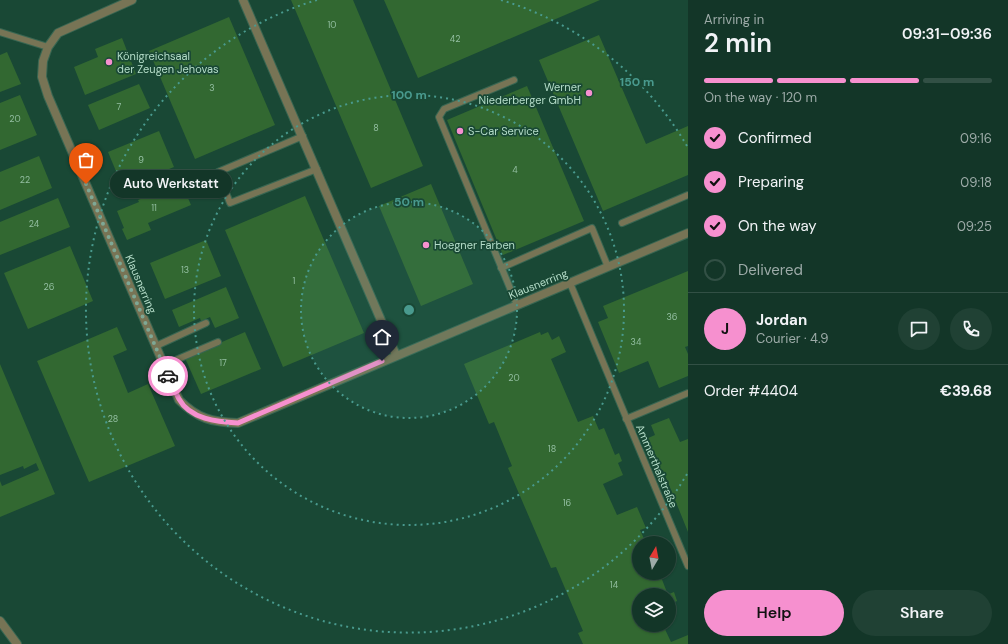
<!DOCTYPE html>
<html lang="en">
<head>
<meta charset="utf-8">
<style>
	:root { --surface:#133628; --page:#204134; --text:#f1f3f6; --muted:#9daba8; --line:#325045; --accent:#f690cf }
	body { margin:0; font-family:"DM Sans",sans-serif; background:var(--page); color:var(--text); height:100vh; display:flex; flex-direction:column; font-size:15px; white-space:nowrap }
	* { box-sizing:border-box; margin:0 }
	p { font-size:13px; color:var(--muted) }
	.icon { flex:none; width:22px; height:22px; fill:none; stroke:currentColor; stroke-width:2; stroke-linecap:round; stroke-linejoin:round }
	.map { position:relative; flex:1; overflow:hidden }
	.details { display:flex; flex-direction:column; background:var(--surface); width:320px }
	.details>* { flex:none }
	.needle { width:26px; rotate:10deg }
	.tools { position:absolute; left:632px; top:536px; display:grid; gap:8px }
	.tools a { display:grid; place-items:center; width:44px; height:44px; border-radius:50%; background:var(--surface); box-shadow:0 1px 3px #0004,0 0 0 1px var(--line); font-size:20px }
	.pin { position:absolute; display:grid; place-items:center; width:34px; height:34px; color:#fff; margin:-41px -17px; border-radius:50% 50% 50% 0; rotate:-45deg; box-shadow:0 0 4px #0007 }
	.pin .icon { rotate:45deg }
	.courier { position:absolute; display:grid; place-items:center; width:40px; height:40px; margin:-20px; border:3px solid #f690cf; border-radius:50%; background:#fff; color:#222; box-shadow:0 1px 5px #0007 }
	.bubble { position:absolute; height:28px; border-radius:14px; background:var(--surface); box-shadow:0 1px 3px #0004,0 0 0 1px var(--line); font-size:13px; font-weight:600; line-height:28px; text-align:center }
	.summary em { font-style:normal; font-weight:600 }
	.summary div { display:flex; flex-direction:column-reverse }
	.summary { display:flex; align-items:center; justify-content:space-between; height:68px; padding:0 16px }
	h1 { font-size:26px; font-weight:600; line-height:30px }
	.bar { display:grid; grid-template-columns:repeat(4,1fr); gap:6px 4px; align-content:center; height:48px; padding:0 16px }
	.bar i { height:5px; border-radius:3px; background:var(--line) }
	.bar .on { background:var(--accent) }
	.bar p { grid-column:span 4 }
	.line { display:flex; align-items:center; gap:10px; padding:0 16px; border-top:1px solid var(--line) }
	.line div { flex:1 }
	.round { display:grid; place-items:center; flex:none; width:42px; height:42px; border-radius:21px; background:var(--page) }
	ol { padding:0 16px; list-style:none }
	li { display:flex; align-items:center; gap:12px; height:44px }
	li p { margin-inline-start:auto }
	li .icon { padding:4px; border-radius:50%; background:var(--accent); color:#111; stroke-width:4 }
	li:last-child { color:var(--muted) }
	li i { width:22px; height:22px; border:2px solid var(--line); border-radius:50% }
	.button { display:flex; gap:8px; margin-top:auto; padding:8px 16px }
	.button a { flex:1; height:46px; border-radius:24px; background:var(--accent); color:#111; font-size:16px; font-weight:600; line-height:46px; text-align:center }
	.button a+a { background:var(--page); color:var(--text) }
	main { display:flex; flex:1; min-height:0 }
	.map>svg:first-child { display:block }
	.building { fill:#326831 }
	.lines { fill:none; stroke-linecap:round; stroke-linejoin:round }
	.lane-casing { stroke:#386652; stroke-width:8 }
	.street-casing { stroke:#386652; stroke-width:10 }
	.lane { stroke:#777455; stroke-width:6 }
	.street { stroke:#777455; stroke-width:8 }
	.done { stroke:#7ea895; stroke-width:4; stroke-dasharray:0 7.2 }
	.route { stroke:#f690cf; stroke-width:5 }
	.ring { fill:none; stroke:#499a8e; stroke-width:2; stroke-dasharray:2 4 }
	.poi-dot { fill:#f690cf; stroke:#194835; stroke-width:1.5 }
	.labels { text-anchor:middle; stroke-width:3.5; stroke-linejoin:round; paint-order:stroke }
	.number-label { font-size:9px; fill:#94bfa2 }
	.poi-label { font-size:11px; fill:#b4dcc8; stroke:#194835; text-anchor:start }
	.street-label { font-size:11px; fill:#b4dcc8; stroke:#194835 }
	.centre { fill:#499a8e; stroke:#194835; stroke-width:2 }
	.ring-label { font-size:12px; text-anchor:middle; font-weight:bold; fill:#499a8e; stroke:#194835; stroke-width:3.5; stroke-linejoin:round; paint-order:stroke }
</style>
</head>
<body>
<main>
<div class="map">
<svg width="688" height="644" viewBox="0 0 688 644">
	<rect width="100%" height="100%" fill="#194835"/>
	<!-- building -->
	<g class="building">
		<path d="M291,0H353L423,166L371,188Z"/>
		<path d="M384,0H600L418,78Z"/>
		<path d="M229,17L275,125L195,159L149,51Z"/>
		<path d="M599,35L646,144L688,126V175L603,211L539,60Z"/>
		<path d="M122,38L136,74L85,95L74,67L98,57L95,49Z"/>
		<path d="M7,52L21,84L0,92V55Z"/>
		<path d="M139,84L150,108L99,130L88,105Z"/>
		<path d="M527,86L584,221L503,255L447,120Z"/>
		<path d="M20,95L37,135L0,150V103Z"/>
		<path d="M159,131L174,167L123,188L108,152Z"/>
		<path d="M39,156L52,188L0,210V172Z"/>
		<path d="M181,182L191,205L148,223L151,230L127,240L122,229L124,228L117,211L139,202L138,200Z"/>
		<path d="M431,184L473,284L421,306L379,206Z"/>
		<path d="M305,196L364,333L283,367L225,230Z"/>
		<path d="M58,198L70,227L0,255V222Z"/>
		<path d="M206,240L221,276L165,299L150,263Z"/>
		<path d="M70,246L93,301L28,329L4,273Z"/>
		<path d="M688,271V346L685,347L688,354V376L659,388L648,361L619,373L598,322L608,318L603,306Z"/>
		<path d="M226,287L239,318L215,328L210,317L201,321L200,318L179,327L172,310Z"/>
		<path d="M117,327L127,350L113,356L128,393L148,384L175,446L89,482L37,361Z"/>
		<path d="M245,332L261,369L201,394L185,358Z"/>
		<path d="M540,332L541,335L548,332L552,340L559,336L566,352L551,359L578,422L593,416L599,430L604,428L615,455L619,453L622,461L618,463L623,475L603,484L617,515L637,507L646,528L640,530L646,543H639V573H666L667,575L661,577L668,595H639V625H663L671,642L688,635V644H583L578,633L583,631L556,567L551,568L508,468L512,466L494,422L489,424L464,364Z"/>
		<path d="M0,364L55,494L0,517V481L2,486L39,470L36,463L24,469L23,466L0,475Z"/>
		<path d="M669,418L680,442L688,439V532L663,470H659L646,439L655,435L651,425Z"/>
		<path d="M674,592L677,601L669,605V594Z"/>
	</g>
	<g class="lines">
		<!-- lane casing -->
		<g class="lane-casing">
			<g id="lane">
				<path d="M0,32L48,47"/>
				<path d="M514,80L444,109L439,117L517,305"/>
				<path d="M303,136L218,172L230,203L317,169"/>
				<path d="M622,223L688,195"/>
				<path d="M501,268L592,228L608,267"/>
				<path d="M570,283L688,566"/>
				<path d="M156,346L206,323"/>
				<path d="M164,365L218,342"/>
				<path d="M626,419L688,393"/>
			</g>
		</g>
		<!-- street casing -->
		<g class="street-casing">
			<g id="street">
				<path d="M132,0L58,33L48,47L43,61L42,77L48,96L179,400C198,419 212,422 238,423L688,233"/>
				<path d="M243,0L396,355"/>
				<path d="M0,621L17,644"/>
			</g>
		</g>
		<!-- lane -->
		<use href="#lane" class="lane"/>
		<!-- street -->
		<use href="#street" class="street"/>
	</g>
	<g class="lines">
		<!-- done -->
		<path class="done" d="M86,184L168,376"/>
		<!-- route -->
		<path class="route" d="M168,376C172,383 175,392 179,399C190,419 217,422 238,423L382,361"/>
	</g>
	<!-- distance rings -->
	<circle cx="409" cy="310" r="108" fill="#499a8e" fill-opacity=".12"/>
	<g class="ring">
		<circle cx="409" cy="310" r="108"/>
		<circle cx="409" cy="310" r="215"/>
		<path d="M687 474A323 323 0 1 1 317 0M501 0A323 323 0 0 1 687 146"/>
	</g>
	<!-- markers -->
	<g class="poi-dot">
		<circle cx="109" cy="62" r="4"/>
		<circle cx="589" cy="93" r="4"/>
		<circle cx="460" cy="131" r="4"/>
		<circle cx="426" cy="245" r="4"/>
	</g>
	<g class="labels">
		<!-- number labels -->
		<g class="number-label">
			<text x="332" y="28">10</text>
			<text x="455" y="42">42</text>
			<text x="212" y="91">3</text>
			<text x="119" y="110">7</text>
			<text x="15" y="122">20</text>
			<text x="376" y="131">8</text>
			<text x="141" y="163">9</text>
			<text x="515" y="173">4</text>
			<text x="25" y="183">22</text>
			<text x="154" y="211">11</text>
			<text x="34" y="227">24</text>
			<text x="185" y="273">13</text>
			<text x="294" y="284">1</text>
			<text x="49" y="290">26</text>
			<text x="672" y="320">36</text>
			<text x="636" y="345">34</text>
			<text x="223" y="366">17</text>
			<text x="514" y="381">20</text>
			<text x="113" y="422">28</text>
			<text x="552" y="452">18</text>
			<text x="567" y="506">16</text>
			<text x="614" y="588">14</text>
		</g>
		<!-- poi labels -->
		<g class="poi-label">
			<text x="117" y="60">Königreichsaal<tspan x="117" dy="13">der Zeugen Jehovas</tspan></text>
			<text x="581" y="91" text-anchor="end">Werner<tspan x="581" dy="13">Niederberger GmbH</tspan></text>
			<text x="468" y="135">S-Car Service</text>
			<text x="434" y="249">Hoegner Farben</text>
		</g>
		<!-- street labels -->
		<g class="street-label">
			<text transform="translate(141 284) rotate(67)" y="4">Klausnerring</text>
			<text transform="translate(538 284) rotate(-22)" y="4">Klausnerring</text>
			<text transform="translate(657 466) rotate(67)" y="4">Ammerthalstraße</text>
		</g>
	</g>
	<circle cx="409" cy="310" r="6" class="centre"/>
	<g class="ring-label">
		<text x="637" y="86">150 m</text>
		<text x="409" y="99">100 m</text>
		<text x="409" y="206">50 m</text>
	</g>
</svg>
<div class="tools">
<a><svg class="needle" viewBox="-14 -14 28 28"><path d="M0-13l5 13h-10z" fill="#e53935"/><path d="M0 13l5-13h-10z" fill="#9daba8"/></svg></a>
<a><svg class="icon" aria-label="layers" viewBox="0 0 24 24"><path d="M12 4l9 5-9 5-9-5zM3 14l9 5 9-5"/></svg></a>
</div>
<div class="pin" style="left:86px;top:184px;background:#ea580c"><svg class="icon" aria-label="bag" viewBox="0 0 24 24"><path d="M5 8h14l-1 12H6zM9 8a3 3 0 0 1 6 0"/></svg></div>
<div class="pin" style="left:382px;top:361px;background:#1f2937"><svg class="icon" aria-label="home" viewBox="0 0 24 24"><path d="M3 11l9-7 9 7M6 9v11h12V9"/></svg></div>
<div class="courier" style="left:168px;top:376px"><svg class="icon" aria-label="car" viewBox="0 0 24 24"><path d="M5 17H2v-5l4-1 3-4h7l3 4 3 1v5h-3M9 17h6M6 11h13"/><circle cx="7" cy="17" r="2"/><circle cx="17" cy="17" r="2"/></svg></div>
<div class="bubble" style="left:110px;top:170px;width:122px">Auto Werkstatt</div>
</div>
<section class="details">
<div class="summary"><div><h1>2 min</h1><p>Arriving in</p></div><em>09:31–09:36</em></div>
<div class="bar"><i class="on"></i><i class="on"></i><i class="on"></i><i></i><p>On the way · 120 m</p></div>
<ol>
<li><svg class="icon" aria-label="check" viewBox="0 0 24 24"><path d="M5 12l5 5 9-10"/></svg>Confirmed<p>09:16</p></li>
<li><svg class="icon" aria-label="check" viewBox="0 0 24 24"><path d="M5 12l5 5 9-10"/></svg>Preparing<p>09:18</p></li>
<li><svg class="icon" aria-label="check" viewBox="0 0 24 24"><path d="M5 12l5 5 9-10"/></svg>On the way<p>09:25</p></li>
<li><i></i>Delivered</li>
</ol>
<div class="line" style="height:72px"><b class="round" style="background:var(--accent);color:#111">J</b><div><b>Jordan</b><p>Courier · 4.9</p></div><a class="round"><svg class="icon" aria-label="chat" viewBox="0 0 24 24"><path d="M4 5h16v11H9l-5 4z"/></svg></a><a class="round"><svg class="icon" aria-label="phone" viewBox="0 0 24 24"><path d="M5 4h4l2 5-3 2q2 4 5 5l2-3 5 2v4C11 20 4 13 5 4z"/></svg></a></div>
<div class="line" style="height:52px"><div>Order #4404</div><b>€39.68</b></div>
<div class="button"><a>Help</a><a>Share</a></div>
</section>
</main>
</body>
</html>
